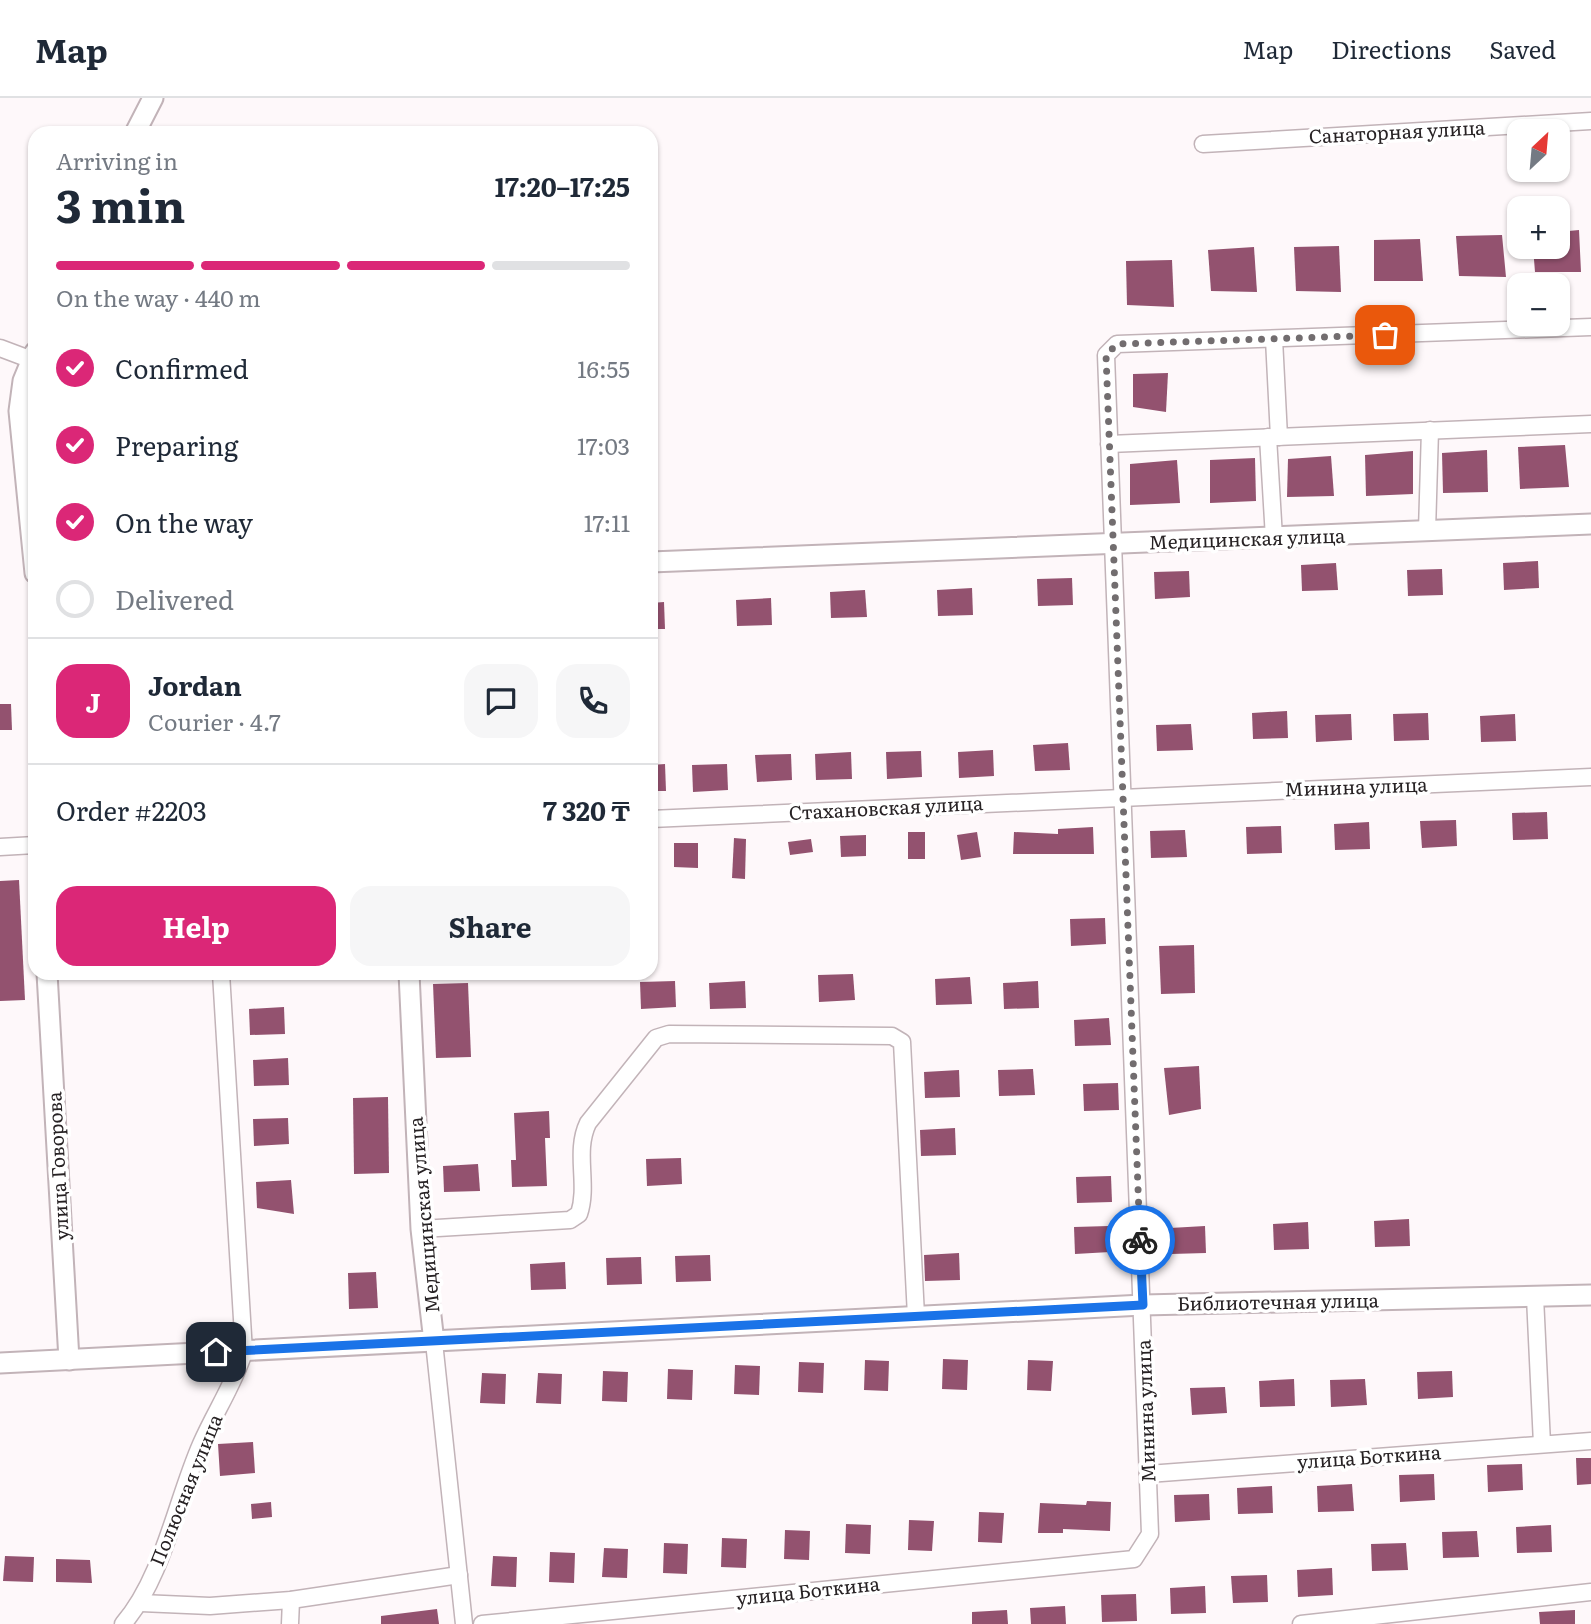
<!DOCTYPE html>
<html lang="en">
<head>
<meta charset="utf-8">
<style>
	:root { --surface:#fff; --page:#f6f6f7; --text:#1f2937; --muted:#747a83; --line:#e0e1e3; --accent:#db2777 }
	body { margin:0; font-family:Literata,serif; background:var(--page); color:var(--text); height:100vh; display:flex; flex-direction:column; font-size:26px; white-space:nowrap }
	* { box-sizing:border-box; margin:0 }
	p { font-size:23px; color:var(--muted) }
	.icon { flex:none; width:38px; height:38px; fill:none; stroke:currentColor; stroke-width:2; stroke-linecap:round; stroke-linejoin:round }
	.map { position:relative; flex:1; overflow:hidden }
	.panel { position:absolute; left:28px; top:28px; width:630px; height:854px; display:flex; flex-direction:column; background:var(--surface); border-radius:21px; box-shadow:0 2px 5px #0004 }
	.panel>* { flex:none }
	.needle { width:46px; rotate:26deg }
	.tools { position:absolute; left:1507px; top:21px; display:grid; gap:14px }
	.tools a { display:grid; place-items:center; width:63px; height:63px; border-radius:14px; background:var(--surface); box-shadow:0 2px 5px #0004; font-size:35px }
	.pin { position:absolute; display:grid; place-items:center; width:60px; height:60px; color:#fff; margin:-30px; border-radius:14px; box-shadow:0 4px 10px #0006 }
	.courier { position:absolute; display:grid; place-items:center; width:70px; height:70px; margin:-35px; border:5px solid #1a73e8; border-radius:50%; background:#fff; color:#222; box-shadow:0 2px 9px #0007 }
	.overview em { font-style:normal; font-weight:700 }
	.overview div { display:flex; flex-direction:column-reverse }
	.overview { display:flex; align-items:center; justify-content:space-between; height:119px; padding:0 28px }
	h1 { font-size:46px; font-weight:700; line-height:52px }
	.bar { display:grid; grid-template-columns:repeat(4,1fr); gap:10px 7px; align-content:center; height:84px; padding:0 28px }
	.bar i { height:9px; border-radius:5px; background:var(--line) }
	.bar .selected { background:var(--accent) }
	.bar p { grid-column:span 4 }
	.line { display:flex; align-items:center; gap:18px; padding:0 28px; border-top:2px solid var(--line) }
	.line div { flex:1 }
	.round { display:grid; place-items:center; flex:none; width:74px; height:74px; border-radius:21px; background:var(--page) }
	ol { padding:0 28px; list-style:none }
	li { display:flex; align-items:center; gap:21px; height:77px }
	li p { margin-inline-start:auto }
	li .icon { padding:7px; border-radius:50%; background:var(--accent); color:#fff; stroke-width:4 }
	li:last-child { color:var(--muted) }
	li i { width:38px; height:38px; border:4px solid var(--line); border-radius:50% }
	.cta { display:flex; gap:14px; margin-top:auto; padding:14px 28px }
	.cta a { flex:1; height:80px; border-radius:21px; background:var(--accent); color:#fff; font-size:28px; font-weight:700; line-height:80px; text-align:center }
	.cta a+a { background:var(--page); color:var(--text) }
	header { display:flex; align-items:center; gap:42px; box-sizing:border-box; height:98px; padding:0 35px; background:var(--surface); border-bottom:2px solid var(--line) }
	header strong { font-size:33px }
	nav { display:flex; gap:38px; margin-inline-start:auto; font-size:24px }
	.map>svg:first-child { display:block }
	.building { fill:#93526f }
	.lines { fill:none; stroke-linecap:round; stroke-linejoin:round }
	.minor-casing { stroke:#c2b3b8; stroke-width:19 }
	.tertiary-casing { stroke:#c2b3b8; stroke-width:23 }
	.minor { stroke:#fff; stroke-width:16 }
	.tertiary { stroke:#fff; stroke-width:19 }
	.done { stroke:#726d6f; stroke-width:7; stroke-dasharray:0 12.6 }
	.route { stroke:#1a73e8; stroke-width:9 }
	.labels { text-anchor:middle; stroke-width:7; stroke-linejoin:round; paint-order:stroke }
	.street-label { font-size:19px; fill:#272224; stroke:#fff }
</style>
</head>
<body>
<header>
<strong>Map</strong>
<nav><a>Map</a><a>Directions</a><a>Saved</a></nav>
</header>
<div class="map">
<svg width="1591" height="1526" viewBox="0 0 1591 1526">
	<rect width="100%" height="100%" fill="#fef8fa"/>
	<!-- building -->
	<g class="building">
		<path d="M1579,132L1581,174H1535L1533,149H1558V134Z"/>
		<path d="M1502,137L1506,179L1459,178L1456,138Z"/>
		<path d="M1420,141L1423,183H1374V142Z"/>
		<path d="M1339,148L1341,194L1296,193L1294,149Z"/>
		<path d="M1254,149L1257,194L1211,193L1208,152Z"/>
		<path d="M1172,162L1174,209L1127,207L1126,163Z"/>
		<path d="M1168,275L1166,314L1133,309V276Z"/>
		<path d="M1565,347L1569,389L1520,391L1518,349Z"/>
		<path d="M1487,352L1488,394L1443,395L1442,355Z"/>
		<path d="M1413,353V396L1366,398L1365,357Z"/>
		<path d="M1331,358L1334,398L1287,399L1288,361Z"/>
		<path d="M1255,360L1256,403L1210,405V362Z"/>
		<path d="M1177,362L1180,405L1130,407V366Z"/>
		<path d="M1538,463L1539,490L1504,492L1503,465Z"/>
		<path d="M1336,465L1338,492L1302,493L1301,467Z"/>
		<path d="M1442,471L1443,497L1408,498L1407,472Z"/>
		<path d="M1189,473L1190,499L1155,501L1154,474Z"/>
		<path d="M1072,480L1073,507L1038,508L1037,481Z"/>
		<path d="M972,490L973,517L938,518L937,492Z"/>
		<path d="M865,492L867,519L831,520L830,494Z"/>
		<path d="M771,500L772,527L737,528L736,502Z"/>
		<path d="M664,504L665,531H651V505Z"/>
		<path d="M0,606H11L12,632H0Z"/>
		<path d="M1287,613L1288,640L1253,641L1252,615Z"/>
		<path d="M1428,615L1429,642L1394,643L1393,616Z"/>
		<path d="M1351,616L1352,642L1316,644L1315,617Z"/>
		<path d="M1515,616L1516,643L1481,644L1480,618Z"/>
		<path d="M1191,626L1193,652L1157,653L1156,627Z"/>
		<path d="M1068,645L1070,672L1035,673L1033,647Z"/>
		<path d="M993,652L994,678L959,680L958,654Z"/>
		<path d="M921,653L922,679L887,681L886,654Z"/>
		<path d="M851,654L852,681L816,682L815,656Z"/>
		<path d="M791,656L792,682L757,684L755,657Z"/>
		<path d="M665,666L666,693H651V667Z"/>
		<path d="M727,666L728,692L693,694L692,667Z"/>
		<path d="M1547,714L1548,741L1513,742L1512,715Z"/>
		<path d="M1456,722L1457,748L1422,750L1420,723Z"/>
		<path d="M1369,724L1370,751L1335,752L1334,726Z"/>
		<path d="M1281,728L1282,755L1247,756L1246,729Z"/>
		<path d="M1093,729L1094,756H1013L1014,734L1058,736V731Z"/>
		<path d="M1185,732L1187,759L1151,760L1150,733Z"/>
		<rect x="908" y="734" width="17" height="27"/>
		<path d="M977,734L981,759L961,762L957,737Z"/>
		<path d="M866,737V758L841,759L840,738Z"/>
		<path d="M734,740L746,741L745,781L732,780Z"/>
		<path d="M811,741L813,754L790,757L788,744Z"/>
		<path d="M674,745H698V770L674,769Z"/>
		<path d="M19,782L25,902L0,903V783Z"/>
		<path d="M1105,820L1106,846L1071,848L1070,821Z"/>
		<path d="M1194,847L1195,895L1161,896L1159,848Z"/>
		<path d="M853,876L855,902L819,904L818,877Z"/>
		<path d="M970,879L972,906L936,907L935,881Z"/>
		<path d="M675,883L676,909L641,911L640,884Z"/>
		<path d="M745,883L746,910L710,911L709,885Z"/>
		<path d="M1038,883L1039,910L1004,911L1003,885Z"/>
		<path d="M468,885L471,959L436,960L433,886Z"/>
		<path d="M284,909L285,936L250,937L249,911Z"/>
		<path d="M1109,920L1111,947L1075,948L1074,922Z"/>
		<path d="M288,960L289,987L254,988L253,962Z"/>
		<path d="M1199,968L1201,1011L1169,1017L1164,970Z"/>
		<path d="M1033,971L1035,997L999,998L998,972Z"/>
		<path d="M959,972L960,999L925,1000L924,974Z"/>
		<path d="M1118,985L1119,1012L1084,1013L1083,986Z"/>
		<path d="M388,999L389,1075L354,1076L353,1000Z"/>
		<path d="M549,1013L550,1040H545L547,1088L512,1089L511,1062H516L514,1015Z"/>
		<path d="M288,1020L289,1046L254,1048L253,1021Z"/>
		<path d="M955,1030L956,1057L921,1058L920,1032Z"/>
		<path d="M681,1060L682,1086L647,1088L646,1061Z"/>
		<path d="M478,1066L480,1093L444,1094L443,1068Z"/>
		<path d="M1111,1078L1112,1104L1077,1105L1076,1079Z"/>
		<path d="M291,1082L294,1116L257,1110L256,1084Z"/>
		<path d="M1409,1121L1410,1148L1375,1149L1374,1123Z"/>
		<path d="M1308,1124L1309,1151L1274,1152L1273,1126Z"/>
		<path d="M1109,1128L1110,1154L1075,1156L1074,1129Z"/>
		<path d="M1205,1128L1206,1155L1171,1156L1170,1130Z"/>
		<path d="M959,1155L960,1182L925,1183L924,1157Z"/>
		<path d="M710,1157L711,1183L676,1184L675,1158Z"/>
		<path d="M641,1159L642,1186L607,1187L606,1160Z"/>
		<path d="M565,1164L566,1191L531,1192L530,1166Z"/>
		<path d="M376,1174L378,1210L349,1211L348,1175Z"/>
		<path d="M943,1261L968,1262L967,1292L942,1291Z"/>
		<path d="M865,1262L889,1263L888,1293L864,1292Z"/>
		<path d="M1028,1262L1053,1263L1051,1293L1027,1292Z"/>
		<path d="M799,1264L824,1265L823,1295L798,1294Z"/>
		<path d="M735,1267L760,1268L759,1297L734,1296Z"/>
		<path d="M668,1271L693,1272L692,1302L667,1301Z"/>
		<path d="M603,1273L628,1274L627,1304L602,1303Z"/>
		<path d="M1452,1273L1453,1299L1418,1301L1417,1274Z"/>
		<path d="M482,1275L506,1276L505,1306L480,1305Z"/>
		<path d="M538,1275L562,1276L561,1306L536,1305Z"/>
		<path d="M1294,1281L1295,1308L1260,1309L1259,1283Z"/>
		<path d="M1365,1281L1367,1307L1331,1309L1330,1282Z"/>
		<path d="M1225,1289L1227,1315L1192,1317L1190,1290Z"/>
		<path d="M253,1344L255,1375L220,1378L218,1346Z"/>
		<path d="M1576,1360H1591V1386L1577,1387Z"/>
		<path d="M1522,1366L1523,1392L1488,1394L1487,1367Z"/>
		<path d="M1434,1376L1435,1402L1400,1404L1399,1377Z"/>
		<path d="M1352,1386L1354,1413L1318,1414L1317,1388Z"/>
		<path d="M1272,1388L1273,1415L1238,1416L1237,1390Z"/>
		<path d="M1209,1396L1210,1422L1175,1424L1174,1397Z"/>
		<path d="M1087,1403L1111,1404L1110,1433L1063,1431V1435H1038L1040,1405L1086,1407Z"/>
		<path d="M271,1404L272,1419L252,1421L251,1406Z"/>
		<path d="M979,1414L1004,1415L1002,1445L978,1444Z"/>
		<path d="M909,1422L934,1423L932,1453L908,1452Z"/>
		<path d="M846,1426L871,1427L870,1456L845,1455Z"/>
		<path d="M1551,1427L1552,1454L1517,1455L1516,1429Z"/>
		<path d="M785,1432L810,1433L809,1462L784,1461Z"/>
		<path d="M1477,1433L1479,1459L1443,1460L1442,1434Z"/>
		<path d="M722,1440L747,1441L746,1470L721,1469Z"/>
		<path d="M664,1445L688,1446L687,1476L663,1475Z"/>
		<path d="M1406,1445L1408,1472L1372,1473L1371,1446Z"/>
		<path d="M604,1450L628,1451L627,1480L602,1479Z"/>
		<path d="M550,1454L575,1455L574,1485L549,1484Z"/>
		<path d="M5,1458L34,1459L33,1484L3,1483Z"/>
		<path d="M493,1458L517,1459L516,1489L491,1488Z"/>
		<path d="M56,1461L90,1462L92,1485L56,1484Z"/>
		<path d="M1332,1470L1333,1497L1298,1499L1297,1472Z"/>
		<path d="M1267,1477L1268,1504L1233,1505L1231,1478Z"/>
		<path d="M1205,1488L1206,1515L1171,1516L1170,1490Z"/>
		<path d="M1136,1496L1137,1523L1102,1524L1101,1497Z"/>
		<path d="M1065,1508L1066,1526H1031L1030,1510Z"/>
		<path d="M437,1511L439,1526H381V1518Z"/>
		<path d="M1007,1512L1008,1526H972V1514Z"/>
		<path d="M1575,1512V1526H1540L1539,1514Z"/>
	</g>
	<g class="lines">
		<!-- minor casing -->
		<g class="minor-casing">
			<g id="minor">
				<path d="M1203,46L1591,23"/>
				<path d="M1274,241L1279,339"/>
				<path d="M0,250L32,262"/>
				<path d="M1268,339L1274,440"/>
				<path d="M1109,346L1591,326"/>
				<path d="M1427,433L1430,332"/>
				<path d="M651,721L1591,679"/>
				<path d="M0,749L35,747"/>
				<path d="M421,1131L570,1122L579,1116C589,1086 574,1054 588,1025L656,940L669,936L892,938L902,944L916,1218"/>
				<path d="M1535,1199L1542,1346"/>
				<path d="M434,1244L464,1526"/>
				<path d="M1148,1376L1591,1343"/>
				<path d="M141,1505L210,1508L291,1502L459,1477"/>
				<path d="M123,1526C163,1480 176,1403 201,1346C215,1314 234,1286 244,1254L221,875"/>
				<path d="M290,1526L291,1502"/>
				<path d="M482,1526L1134,1461L1150,1436L1106,257L1117,246L1591,229"/>
				<path d="M1301,1526L1591,1494"/>
			</g>
		</g>
		<!-- tertiary casing -->
		<g class="tertiary-casing">
			<g id="tertiary">
				<path d="M135,35L153,0"/>
				<path d="M35,254L23,283L19,313L35,475"/>
				<path d="M651,464L1591,426"/>
				<path d="M47,875L69,1262"/>
				<path d="M409,875L421,1131L434,1244"/>
				<path d="M0,1265L1143,1207L1591,1197"/>
			</g>
		</g>
		<!-- minor -->
		<use href="#minor" class="minor"/>
		<!-- tertiary -->
		<use href="#tertiary" class="tertiary"/>
	</g>
	<g class="lines">
		<!-- done -->
		<path class="done" d="M1140,1142L1106,257L1117,246L1385,237"/>
		<!-- route -->
		<path class="route" d="M216,1254L1143,1207L1140,1142"/>
	</g>
	<g class="labels">
		<!-- street labels -->
		<g class="street-label">
			<text transform="translate(1397 34) rotate(-3)" y="7">Санаторная улица</text>
			<text transform="translate(1247 441) rotate(-2)" y="7">Медицинская улица</text>
			<text transform="translate(1356 689) rotate(-2)" y="7">Минина улица</text>
			<text transform="translate(886 710) rotate(-3)" y="7">Стахановская улица</text>
			<text transform="translate(58 1068) rotate(-93)" y="7">улица Говорова</text>
			<text transform="translate(424 1117) rotate(-95)" y="7">Медицинская улица</text>
			<text transform="translate(1278 1204) rotate(-1)" y="7">Библиотечная улица</text>
			<text transform="translate(1146 1313) rotate(-92)" y="7">Минина улица</text>
			<text transform="translate(1369 1359) rotate(-4)" y="7">улица Боткина</text>
			<text transform="translate(186 1392) rotate(-68)" y="7">Полюсная улица</text>
			<text transform="translate(808 1493) rotate(-6)" y="7">улица Боткина</text>
		</g>
	</g>
</svg>
<div class="tools">
<a><svg class="needle" viewBox="-14 -14 28 28"><path d="M0-13l5 13h-10z" fill="#e53935"/><path d="M0 13l5-13h-10z" fill="#747a83"/></svg></a>
<a>+</a>
<a>−</a>
</div>
<div class="pin" style="left:1385px;top:237px;background:#ea580c"><svg class="icon" aria-label="bag" viewBox="0 0 24 24"><path d="M5 8h14l-1 12H6zM9 8a3 3 0 0 1 6 0"/></svg></div>
<div class="pin" style="left:216px;top:1254px;background:#1f2937"><svg class="icon" aria-label="home" viewBox="0 0 24 24"><path d="M3 11l9-7 9 7M6 9v11h12V9"/></svg></div>
<div class="courier" style="left:1140px;top:1142px"><svg class="icon" aria-label="bike" viewBox="0 0 24 24"><circle cx="6" cy="16" r="4"/><circle cx="18" cy="16" r="4"/><path d="M6 16l4-8h5l3 8M10 8l3 8H6M13 5h3"/></svg></div>
<section class="panel">
<div class="overview"><div><h1>3 min</h1><p>Arriving in</p></div><em>17:20–17:25</em></div>
<div class="bar"><i class="selected"></i><i class="selected"></i><i class="selected"></i><i></i><p>On the way · 440 m</p></div>
<ol>
<li><svg class="icon" aria-label="check" viewBox="0 0 24 24"><path d="M5 12l5 5 9-10"/></svg>Confirmed<p>16:55</p></li>
<li><svg class="icon" aria-label="check" viewBox="0 0 24 24"><path d="M5 12l5 5 9-10"/></svg>Preparing<p>17:03</p></li>
<li><svg class="icon" aria-label="check" viewBox="0 0 24 24"><path d="M5 12l5 5 9-10"/></svg>On the way<p>17:11</p></li>
<li><i></i>Delivered</li>
</ol>
<div class="line" style="height:126px"><b class="round" style="background:var(--accent);color:#fff">J</b><div><b>Jordan</b><p>Courier · 4.7</p></div><a class="round"><svg class="icon" aria-label="chat" viewBox="0 0 24 24"><path d="M4 5h16v11H9l-5 4z"/></svg></a><a class="round"><svg class="icon" aria-label="phone" viewBox="0 0 24 24"><path d="M5 4h4l2 5-3 2q2 4 5 5l2-3 5 2v4C11 20 4 13 5 4z"/></svg></a></div>
<div class="line" style="height:91px"><div>Order #2203</div><b>7 320 ₸</b></div>
<div class="cta"><a>Help</a><a>Share</a></div>
</section>
</div>
</body>
</html>
